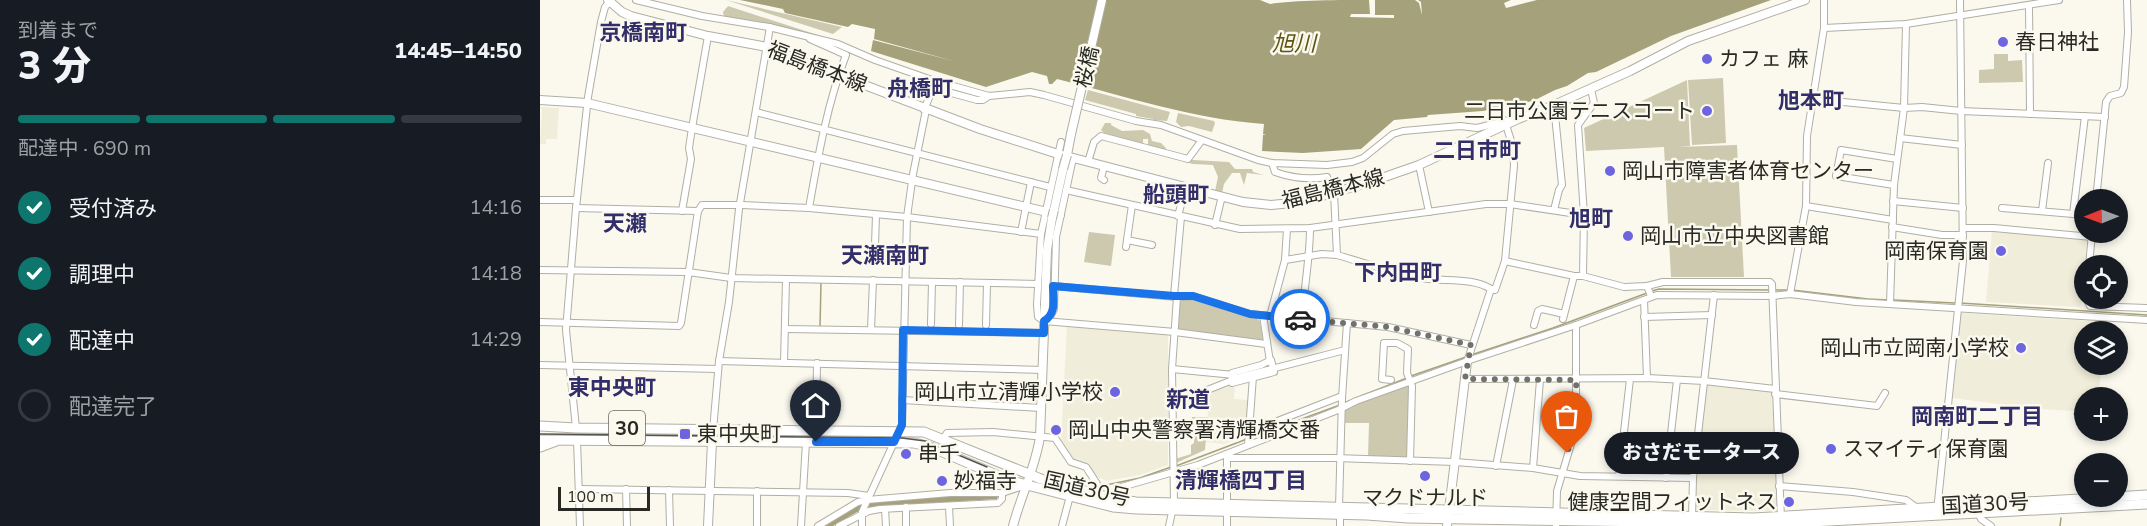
<!DOCTYPE html>
<html lang="ja">
<head>
<meta charset="utf-8">
<style>
	:root { --surface:#171b24; --page:#20242c; --text:#f1f3f6; --muted:#9ea1a6; --line:#363941; --accent:#0f766e }
	body { margin:0; font-family:"Nunito Sans","Noto Sans JP",sans-serif; background:var(--page); color:var(--text); height:100vh; display:flex; flex-direction:column; font-size:22px; white-space:nowrap }
	* { box-sizing:border-box; margin:0 }
	p { font-size:20px; color:var(--muted) }
	.icon { flex:none; width:33px; height:33px; fill:none; stroke:currentColor; stroke-width:2; stroke-linecap:round; stroke-linejoin:round }
	.map { position:relative; flex:1; overflow:hidden }
	.sheet { display:flex; flex-direction:column; background:var(--surface); width:540px }
	.sheet>* { flex:none }
	.needle { width:39px; rotate:269deg }
	.fabs { position:absolute; left:1534px; top:189px; display:grid; gap:12px }
	.fabs a { display:grid; place-items:center; width:54px; height:54px; border-radius:50%; background:var(--surface); box-shadow:0 3px 9px #0003; font-size:30px }
	.scale { position:absolute; left:18px; bottom:15px; width:92px; box-sizing:border-box; padding-left:6px; border:3px solid #292924; border-top:0; font-size:16px; line-height:21px; white-space:nowrap; color:#292924; -webkit-text-stroke:4px #fbf9ee; paint-order:stroke }
	.pin { position:absolute; display:grid; place-items:center; width:51px; height:51px; color:#fff; margin:-62px -26px; border-radius:50% 50% 50% 0; rotate:-45deg; box-shadow:0 0 6px #0007 }
	.pin .icon { rotate:45deg }
	.courier { position:absolute; display:grid; place-items:center; width:60px; height:60px; margin:-30px; border:4px solid #1a73e8; border-radius:50%; background:#fff; color:#222; box-shadow:0 2px 8px #0007 }
	.bubble { position:absolute; height:42px; border-radius:21px; background:var(--surface); box-shadow:0 3px 9px #0003; font-size:20px; font-weight:800; line-height:42px; text-align:center }
	.summary em { font-style:normal; font-weight:800 }
	.summary div { display:flex; flex-direction:column-reverse }
	.summary { display:flex; align-items:center; justify-content:space-between; height:102px; padding:0 18px }
	h1 { font-size:39px; font-weight:800; line-height:45px }
	.bar { display:grid; grid-template-columns:repeat(4,1fr); gap:9px 6px; align-content:center; height:72px; padding:0 18px }
	.bar i { height:8px; border-radius:4px; background:var(--line) }
	.bar .selected { background:var(--accent) }
	.bar p { grid-column:span 4 }
	ol { padding:0 18px; list-style:none }
	li { display:flex; align-items:center; gap:18px; height:66px }
	li p { margin-inline-start:auto }
	li .icon { padding:6px; border-radius:50%; background:var(--accent); color:#fff; stroke-width:4 }
	li:last-child { color:var(--muted) }
	li i { width:33px; height:33px; border:3px solid var(--line); border-radius:50% }
	main { display:flex; flex:1; min-height:0 }
	.map>svg:first-child { display:block }
	.built { fill:#f0edda }
	.green { fill:#cdc9af }
	.water { fill:#a5a17b }
	.lines { fill:none; stroke-linecap:round; stroke-linejoin:round }
	.stream { stroke:#a5a17b; stroke-width:1.5 }
	.minor-casing { stroke:#b1afa4; stroke-width:8 }
	.tertiary-casing { stroke:#b1afa4; stroke-width:10 }
	.secondary-casing { stroke:#b1afa4; stroke-width:10 }
	.primary-casing { stroke:#b1afa4; stroke-width:11 }
	.trunk-casing { stroke:#b1afa4; stroke-width:11 }
	.minor { stroke:#fff; stroke-width:6 }
	.tertiary { stroke:#fff; stroke-width:8 }
	.secondary { stroke:#fff; stroke-width:8 }
	.primary { stroke:#fff; stroke-width:9 }
	.trunk { stroke:#fff; stroke-width:9 }
	.tram { stroke:#56564f; stroke-width:1.5 }
	.tertiary-bridge-casing { stroke:#b1afa4; stroke-width:10; stroke-linecap:butt }
	.tertiary-bridge { stroke:#fff; stroke-width:8 }
	.done { stroke:#72726b; stroke-width:6; stroke-dasharray:0 10.8 }
	.route { stroke:#1a73e8; stroke-width:8 }
	.poi-dot { fill:#6c65df; stroke:#fbf9ee; stroke-width:2 }
	.labels { text-anchor:middle; stroke-width:5; stroke-linejoin:round; paint-order:stroke }
	.shield { fill:#fbf9ee; stroke:#686761; stroke-width:1.5 }
	.shield-label { font-size:20px; font-weight:bold; fill:#292924 }
	.poi-label { font-size:21px; fill:#292924; stroke:#fbf9ee; text-anchor:start }
	.street-label { font-size:21px; fill:#292924; stroke:#fbf9ee }
	.neighbourhood-label { font-size:22px; font-weight:bold; fill:#312e69; stroke:#fbf9ee }
	.water-label { font-size:22px; font-style:italic; fill:#5d5514; stroke:#fbf9ee }
</style>
</head>
<body>
<main>
<section class="sheet">
<div class="summary"><div><h1>3 分</h1><p>到着まで</p></div><em>14:45–14:50</em></div>
<div class="bar"><i class="selected"></i><i class="selected"></i><i class="selected"></i><i></i><p>配達中 · 690 m</p></div>
<ol>
<li><svg class="icon" aria-label="check" viewBox="0 0 24 24"><path d="M5 12l5 5 9-10"/></svg>受付済み<p>14:16</p></li>
<li><svg class="icon" aria-label="check" viewBox="0 0 24 24"><path d="M5 12l5 5 9-10"/></svg>調理中<p>14:18</p></li>
<li><svg class="icon" aria-label="check" viewBox="0 0 24 24"><path d="M5 12l5 5 9-10"/></svg>配達中<p>14:29</p></li>
<li><i></i>配達完了</li>
</ol>
</section>
<div class="map">
<svg width="1607" height="526" viewBox="0 0 1607 526">
	<rect width="100%" height="100%" fill="#fbf9ee"/>
	<!-- built -->
	<g class="built">
		<path d="M0,107L19,108L17,139H6V144H0L2,110Z"/>
		<path d="M1452,230L1547,239L1541,306L1539,307L1446,302Z"/>
		<path d="M1421,313L1567,322L1566,331L1545,332V364L1562,365L1558,397L1545,398V412L1488,408L1413,398Z"/>
		<path d="M527,325L628,334V465L600,475L566,481V480L556,477L548,465L532,461L521,443Z"/>
		<path d="M695,382L694,399L708,400L706,435L684,444L666,442L668,416L665,393Z"/>
		<path d="M1166,384L1232,391L1237,506L1232,511L1155,510V477Z"/>
	</g>
	<!-- green -->
	<g class="green">
		<path d="M186,0L302,27L293,34Z"/>
		<path d="M188,6L284,37V38L184,17L183,12Z"/>
		<path d="M1454,54H1468V61L1482,60L1483,82L1439,83V70L1454,69Z"/>
		<path d="M1183,78L1186,143L1152,145L1148,80Z"/>
		<path d="M1147,80L1150,146L1136,147L1197,145L1204,277H1131L1124,147L1046,151L1044,128Z"/>
		<path d="M548,90L630,112L627,121L613,120V119L596,116V114L545,100Z"/>
		<path d="M638,113L674,121L675,123L672,132L649,126L641,127L636,122Z"/>
		<path d="M565,123H571V125L582,131L603,130L610,134L612,141L621,143L626,148L625,150L608,146V139H603V144L564,133L561,130Z"/>
		<path d="M635,159L689,162L695,169H712L713,172L724,175L707,173L704,185L700,173H692L684,184L682,193L675,191L678,177L673,165L653,164Z"/>
		<path d="M549,232L575,235L571,266L544,262Z"/>
		<path d="M642,300H653L710,318H717L720,321L723,339L722,341L640,331L637,327L639,303Z"/>
		<path d="M868,385L870,387L868,455L865,458L828,456L829,423H804V411L808,407Z"/>
		<path d="M652,417H668L665,450L636,463L635,459L651,454V445L654,443L655,423L652,422Z"/>
	</g>
	<!-- water -->
	<g class="water">
		<path d="M200,0H720L730,4C753,0 803,0 829,0L830,14H811L810,17L854,18V15H835V0H875L879,3L882,15L881,2L878,0H971L964,3L966,8L997,0H1231L1131,36L1056,72L1048,73L1027,86L1015,90L993,101L943,111L888,115L887,117L854,120L821,149L763,153L722,151L723,135H726L723,134L724,124C652,119 585,96 517,79L512,84H509L507,76L492,72L446,87L331,51L333,40L417,62L334,39L335,29L312,24L308,27L245,13L243,9Z"/>
		<path d="M410,495H456L458,499L345,506L317,512L293,526H283L321,504L341,501Z"/>
	</g>
	<g class="lines">
		<!-- stream -->
		<g class="stream">
			<path d="M1234,290H1248"/>
			<path d="M1252,290L1328,299L1349,300"/>
			<path d="M1112,291L1119,289L1230,290"/>
			<path d="M1354,300L1415,303"/>
			<path d="M1420,303L1607,315"/>
			<path d="M280,326L281,283"/>
			<path d="M931,355L1013,328L1107,293"/>
			<path d="M871,376L926,357"/>
			<path d="M821,396L867,378"/>
			<path d="M804,403L814,399"/>
			<path d="M1534,414L1545,413"/>
			<path d="M712,437L800,405"/>
			<path d="M636,466L707,439"/>
			<path d="M566,485L600,478L631,467"/>
			<path d="M1520,526L1521,518"/>
		</g>
		<!-- minor casing -->
		<g class="minor-casing">
			<g id="minor">
				<path d="M96,0L162,16L229,27L298,44L335,60L392,80L449,96L490,92L504,95L596,121L621,125L718,160L732,163L787,165L812,162L823,158L853,134L863,131L920,126L937,128L969,120"/>
				<path d="M1489,5L1490,114"/>
				<path d="M1284,28L1366,24L1519,0"/>
				<path d="M1273,99L1364,108L1382,107L1421,111L1565,117"/>
				<path d="M1014,105L1022,185L1019,190L1014,210"/>
				<path d="M384,110L393,88L437,100H443L449,96"/>
				<path d="M216,112L510,187"/>
				<path d="M1360,138L1422,145"/>
				<path d="M521,142L501,234L497,305L498,317L504,321L635,332L726,344"/>
				<path d="M548,162L554,142L561,136L648,159L662,140"/>
				<path d="M732,163L735,172C752,178 769,180 787,177L789,194"/>
				<path d="M879,165L889,212"/>
				<path d="M564,180L561,178L564,166"/>
				<path d="M1354,185L1296,176L1301,150L1357,159"/>
				<path d="M526,190L700,229L770,228L946,204H970L1044,215"/>
				<path d="M794,193L797,255"/>
				<path d="M0,200H36"/>
				<path d="M1556,200L1566,102L1570,96L1581,93L1584,87L1588,32L1587,0"/>
				<path d="M1353,201L1423,208"/>
				<path d="M1266,206L1353,220"/>
				<path d="M36,208L158,211"/>
				<path d="M269,208C278,157 287,104 306,55L270,39"/>
				<path d="M1462,208L1545,215"/>
				<path d="M142,211L151,159L149,148L152,128L168,36"/>
				<path d="M1502,211L1508,163"/>
				<path d="M1533,214L1545,116"/>
				<path d="M638,216L646,186"/>
				<path d="M675,225L682,196"/>
				<path d="M1352,227L1402,235H1423"/>
				<path d="M1423,228H1454L1552,237"/>
				<path d="M481,232L491,182"/>
				<path d="M587,240L612,245"/>
				<path d="M335,245L336,215"/>
				<path d="M586,247L592,205"/>
				<path d="M745,260L782,254L797,255C825,263 853,273 882,278C904,282 932,277 951,289"/>
				<path d="M965,261L1034,276H1043L1084,287L1107,286L1111,296"/>
				<path d="M1549,266L1552,233"/>
				<path d="M0,270L148,272L191,278L498,284"/>
				<path d="M1043,276L1044,215L1038,125L1054,103L1051,89"/>
				<path d="M513,286L637,297L653,296L710,314L848,327L931,345"/>
				<path d="M1107,286L1123,282H1230L1232,284L1241,519"/>
				<path d="M1250,294L1266,206L1267,136L1284,28V0"/>
				<path d="M634,296L641,217"/>
				<path d="M1546,298L1550,306L1607,308"/>
				<path d="M1104,300L1107,378"/>
				<path d="M1350,304L1354,185L1364,108L1366,24"/>
				<path d="M723,315L730,362"/>
				<path d="M730,316L745,260L747,229"/>
				<path d="M1104,317L1172,315"/>
				<path d="M762,319C764,288 770,258 770,228"/>
				<path d="M1023,319L1034,276"/>
				<path d="M504,321L510,317L514,309L516,237L533,158"/>
				<path d="M0,322L139,326L141,323L158,211L162,205H202L269,208L367,217L501,234"/>
				<path d="M391,324L392,282"/>
				<path d="M419,325L420,282"/>
				<path d="M446,325L447,283"/>
				<path d="M994,325L998,311L1002,309L1024,314"/>
				<path d="M245,329L504,333"/>
				<path d="M331,330L333,280"/>
				<path d="M731,360L734,372L692,383V373L721,365Z"/>
				<path d="M179,361L503,370"/>
				<path d="M927,362L951,289L955,290L965,261L974,166L973,147L966,125"/>
				<path d="M244,363L246,279"/>
				<path d="M0,365L178,369"/>
				<path d="M632,369L694,375"/>
				<path d="M925,379L1107,378L1164,381L1235,389"/>
				<path d="M851,380L842,379L844,343H857L868,349L867,373L872,386L870,461"/>
				<path d="M1235,394L1337,406L1345,393"/>
				<path d="M362,400L501,408"/>
				<path d="M632,404L700,377L805,350"/>
				<path d="M36,428L26,330L36,208L48,97L61,22L65,7L71,0"/>
				<path d="M276,431L277,363"/>
				<path d="M709,432L802,396"/>
				<path d="M403,439L407,433L453,432L515,438L531,462L546,467L557,484L554,493"/>
				<path d="M37,440L40,526"/>
				<path d="M172,442L179,361L189,302L199,209L230,27"/>
				<path d="M708,445L713,376"/>
				<path d="M687,454V526"/>
				<path d="M687,458H795L915,462L993,468L1040,476L1153,478"/>
				<path d="M956,466L973,380"/>
				<path d="M993,468L1000,380"/>
				<path d="M1079,476L1090,379"/>
				<path d="M1126,478L1137,380"/>
				<path d="M1239,486L1313,492L1366,500L1377,508"/>
				<path d="M39,489L308,493L329,496"/>
				<path d="M86,489L87,526"/>
				<path d="M129,490L130,526"/>
				<path d="M217,491V526"/>
				<path d="M575,499L578,488L658,465L798,410L816,401L933,359L1036,325L1117,295L1232,296L1250,294L1316,302L1607,320"/>
				<path d="M409,506L410,526"/>
				<path d="M366,507V526"/>
				<path d="M799,507L802,398L807,323"/>
				<path d="M345,509L346,526"/>
				<path d="M1397,511L1423,261L1420,0"/>
				<path d="M1437,511L1441,519L1451,526"/>
				<path d="M1152,518L1153,478L1174,295"/>
				<path d="M261,526L266,442"/>
				<path d="M278,526L318,502L327,500L410,493H462"/>
				<path d="M299,526L329,511L340,509L458,503L462,499V493L486,485"/>
				<path d="M322,526V512L362,425L367,217L373,174L386,110"/>
				<path d="M522,526L530,496"/>
				<path d="M629,526L634,503L632,369L637,297"/>
				<path d="M800,526V514"/>
				<path d="M1016,526L1017,491L1034,434L1036,415V325"/>
			</g>
		</g>
		<!-- tertiary casing -->
		<g class="tertiary-casing">
			<g id="tertiary">
				<path d="M0,100L47,103L520,215"/>
				<path d="M527,155L531,134"/>
				<path d="M514,210L523,169"/>
				<path d="M168,526L172,442"/>
				<path d="M473,526C481,495 495,469 500,437L507,250L512,218"/>
				<path d="M907,526L927,362"/>
			</g>
		</g>
		<!-- secondary casing -->
		<g class="secondary-casing">
			<path id="secondary" d="M68,0L82,12L91,16L168,36L222,46L440,129L518,154L703,202L731,205L762,202L833,181L879,165L978,119L1014,105L1090,71L1148,41L1265,0"/>
		</g>
		<!-- primary casing -->
		<g class="primary-casing">
			<path id="primary" d="M0,447L16,441"/>
		</g>
		<!-- trunk casing -->
		<g class="trunk-casing">
			<g id="trunk">
				<path d="M0,426L36,428L384,432L501,479L575,499L596,502L1213,518L1607,495"/>
				<path d="M0,440L374,443L391,447L468,480L573,507L596,509L827,515L868,518L1233,524L1607,504"/>
			</g>
		</g>
		<!-- minor -->
		<use href="#minor" class="minor"/>
		<!-- tertiary -->
		<use href="#tertiary" class="tertiary"/>
		<!-- secondary -->
		<use href="#secondary" class="secondary"/>
		<!-- primary -->
		<use href="#primary" class="primary"/>
		<!-- trunk -->
		<use href="#trunk" class="trunk"/>
		<!-- tram -->
		<path class="tram" d="M0,434L362,438L385,441L447,467"/>
		<!-- tertiary-bridge casing -->
		<g class="tertiary-bridge-casing">
			<g id="tertiary-bridge">
				<path d="M531,134L562,0"/>
				<path d="M523,169L527,155"/>
				<path d="M512,218L514,210"/>
			</g>
		</g>
		<!-- tertiary-bridge -->
		<use href="#tertiary-bridge" class="tertiary-bridge"/>
	</g>
	<g class="lines">
		<!-- done -->
		<path class="done" d="M760,319L848,327L931,345L925,379L1036,380C1037,406 1036,428 1027,453"/>
		<!-- route -->
		<path class="route" d="M276,442H354L362,425L363,330L504,333V321C517,313 513,299 513,286L634,296H653L710,314L760,319"/>
	</g>
	<!-- markers -->
	<g class="poi-dot">
		<circle cx="1463" cy="42" r="6"/>
		<circle cx="1167" cy="59" r="6"/>
		<circle cx="1167" cy="111" r="6"/>
		<circle cx="1070" cy="171" r="6"/>
		<circle cx="1088" cy="236" r="6"/>
		<circle cx="1461" cy="251" r="6"/>
		<circle cx="1481" cy="348" r="6"/>
		<circle cx="575" cy="392" r="6"/>
		<circle cx="516" cy="430" r="6"/>
		<rect x="139" y="428" width="12" height="12" rx="3"/>
		<circle cx="1291" cy="449" r="6"/>
		<circle cx="366" cy="454" r="6"/>
		<circle cx="885" cy="476" r="6"/>
		<circle cx="402" cy="481" r="6"/>
		<circle cx="1249" cy="502" r="6"/>
	</g>
	<g class="labels">
		<!-- shield labels -->
		<rect class="shield" x="69" y="411" width="36" height="34" rx="4.5"/>
		<g class="shield-label">
			<text x="87" y="435">30</text>
		</g>
		<!-- poi labels -->
		<g class="poi-label">
			<text x="1475" y="49">春日神社</text>
			<text x="1179" y="66">カフェ 麻</text>
			<text x="1155" y="118" text-anchor="end">二日市公園テニスコート</text>
			<text x="1082" y="178">岡山市障害者体育センター</text>
			<text x="1100" y="243">岡山市立中央図書館</text>
			<text x="1449" y="258" text-anchor="end">岡南保育園</text>
			<text x="1469" y="355" text-anchor="end">岡山市立岡南小学校</text>
			<text x="563" y="399" text-anchor="end">岡山市立清輝小学校</text>
			<text x="528" y="437">岡山中央警察署清輝橋交番</text>
			<text x="157" y="441">東中央町</text>
			<text x="1303" y="456">スマイティ保育園</text>
			<text x="378" y="461">串千</text>
			<text x="414" y="488">妙福寺</text>
			<text x="885" y="505" text-anchor="middle">マクドナルド</text>
			<text x="1237" y="509" text-anchor="end">健康空間フィットネス</text>
		</g>
		<!-- street labels -->
		<g class="street-label">
			<text transform="translate(277 67) rotate(21)" y="7">福島橋本線</text>
			<text transform="translate(547 67) rotate(-77)" y="7">桜橋</text>
			<text transform="translate(793 189) rotate(-14)" y="7">福島橋本線</text>
			<text transform="translate(547 489) rotate(13)" y="7">国道30号</text>
			<text transform="translate(1445 504) rotate(-3)" y="7">国道30号</text>
		</g>
		<!-- neighbourhood labels -->
		<g class="neighbourhood-label">
			<text x="103" y="40">京橋南町</text>
			<text x="380" y="96">舟橋町</text>
			<text x="1271" y="108">旭本町</text>
			<text x="937" y="158">二日市町</text>
			<text x="636" y="202">船頭町</text>
			<text x="1051" y="226">旭町</text>
			<text x="85" y="231">天瀬</text>
			<text x="345" y="263">天瀬南町</text>
			<text x="858" y="280">下内田町</text>
			<text x="72" y="395">東中央町</text>
			<text x="648" y="407">新道</text>
			<text x="1437" y="424">岡南町二丁目</text>
			<text x="701" y="488">清輝橋四丁目</text>
		</g>
		<!-- water labels -->
		<g class="water-label">
			<text x="754" y="51">旭川</text>
		</g>
	</g>
</svg>
<div class="fabs">
<a><svg class="needle" viewBox="-14 -14 28 28"><path d="M0-13l5 13h-10z" fill="#e53935"/><path d="M0 13l5-13h-10z" fill="#9ea1a6"/></svg></a>
<a><svg class="icon" aria-label="locate" viewBox="0 0 24 24"><circle cx="12" cy="12" r="6"/><path d="M12 2v4M12 18v4M2 12h4M18 12h4"/></svg></a>
<a><svg class="icon" aria-label="layers" viewBox="0 0 24 24"><path d="M12 4l9 5-9 5-9-5zM3 14l9 5 9-5"/></svg></a>
<a>+</a>
<a>−</a>
</div>
<div class="scale">100 m</div>
<div class="pin" style="left:1027px;top:453px;background:#ea580c"><svg class="icon" aria-label="bag" viewBox="0 0 24 24"><path d="M5 8h14l-1 12H6zM9 8a3 3 0 0 1 6 0"/></svg></div>
<div class="pin" style="left:276px;top:442px;background:#1f2937"><svg class="icon" aria-label="home" viewBox="0 0 24 24"><path d="M3 11l9-7 9 7M6 9v11h12V9"/></svg></div>
<div class="courier" style="left:760px;top:319px"><svg class="icon" aria-label="car" viewBox="0 0 24 24"><path d="M5 17H2v-5l4-1 3-4h7l3 4 3 1v5h-3M9 17h6M6 11h13"/><circle cx="7" cy="17" r="2"/><circle cx="17" cy="17" r="2"/></svg></div>
<div class="bubble" style="left:1064px;top:432px;width:195px">おさだモータース</div>
</div>
</main>
</body>
</html>
